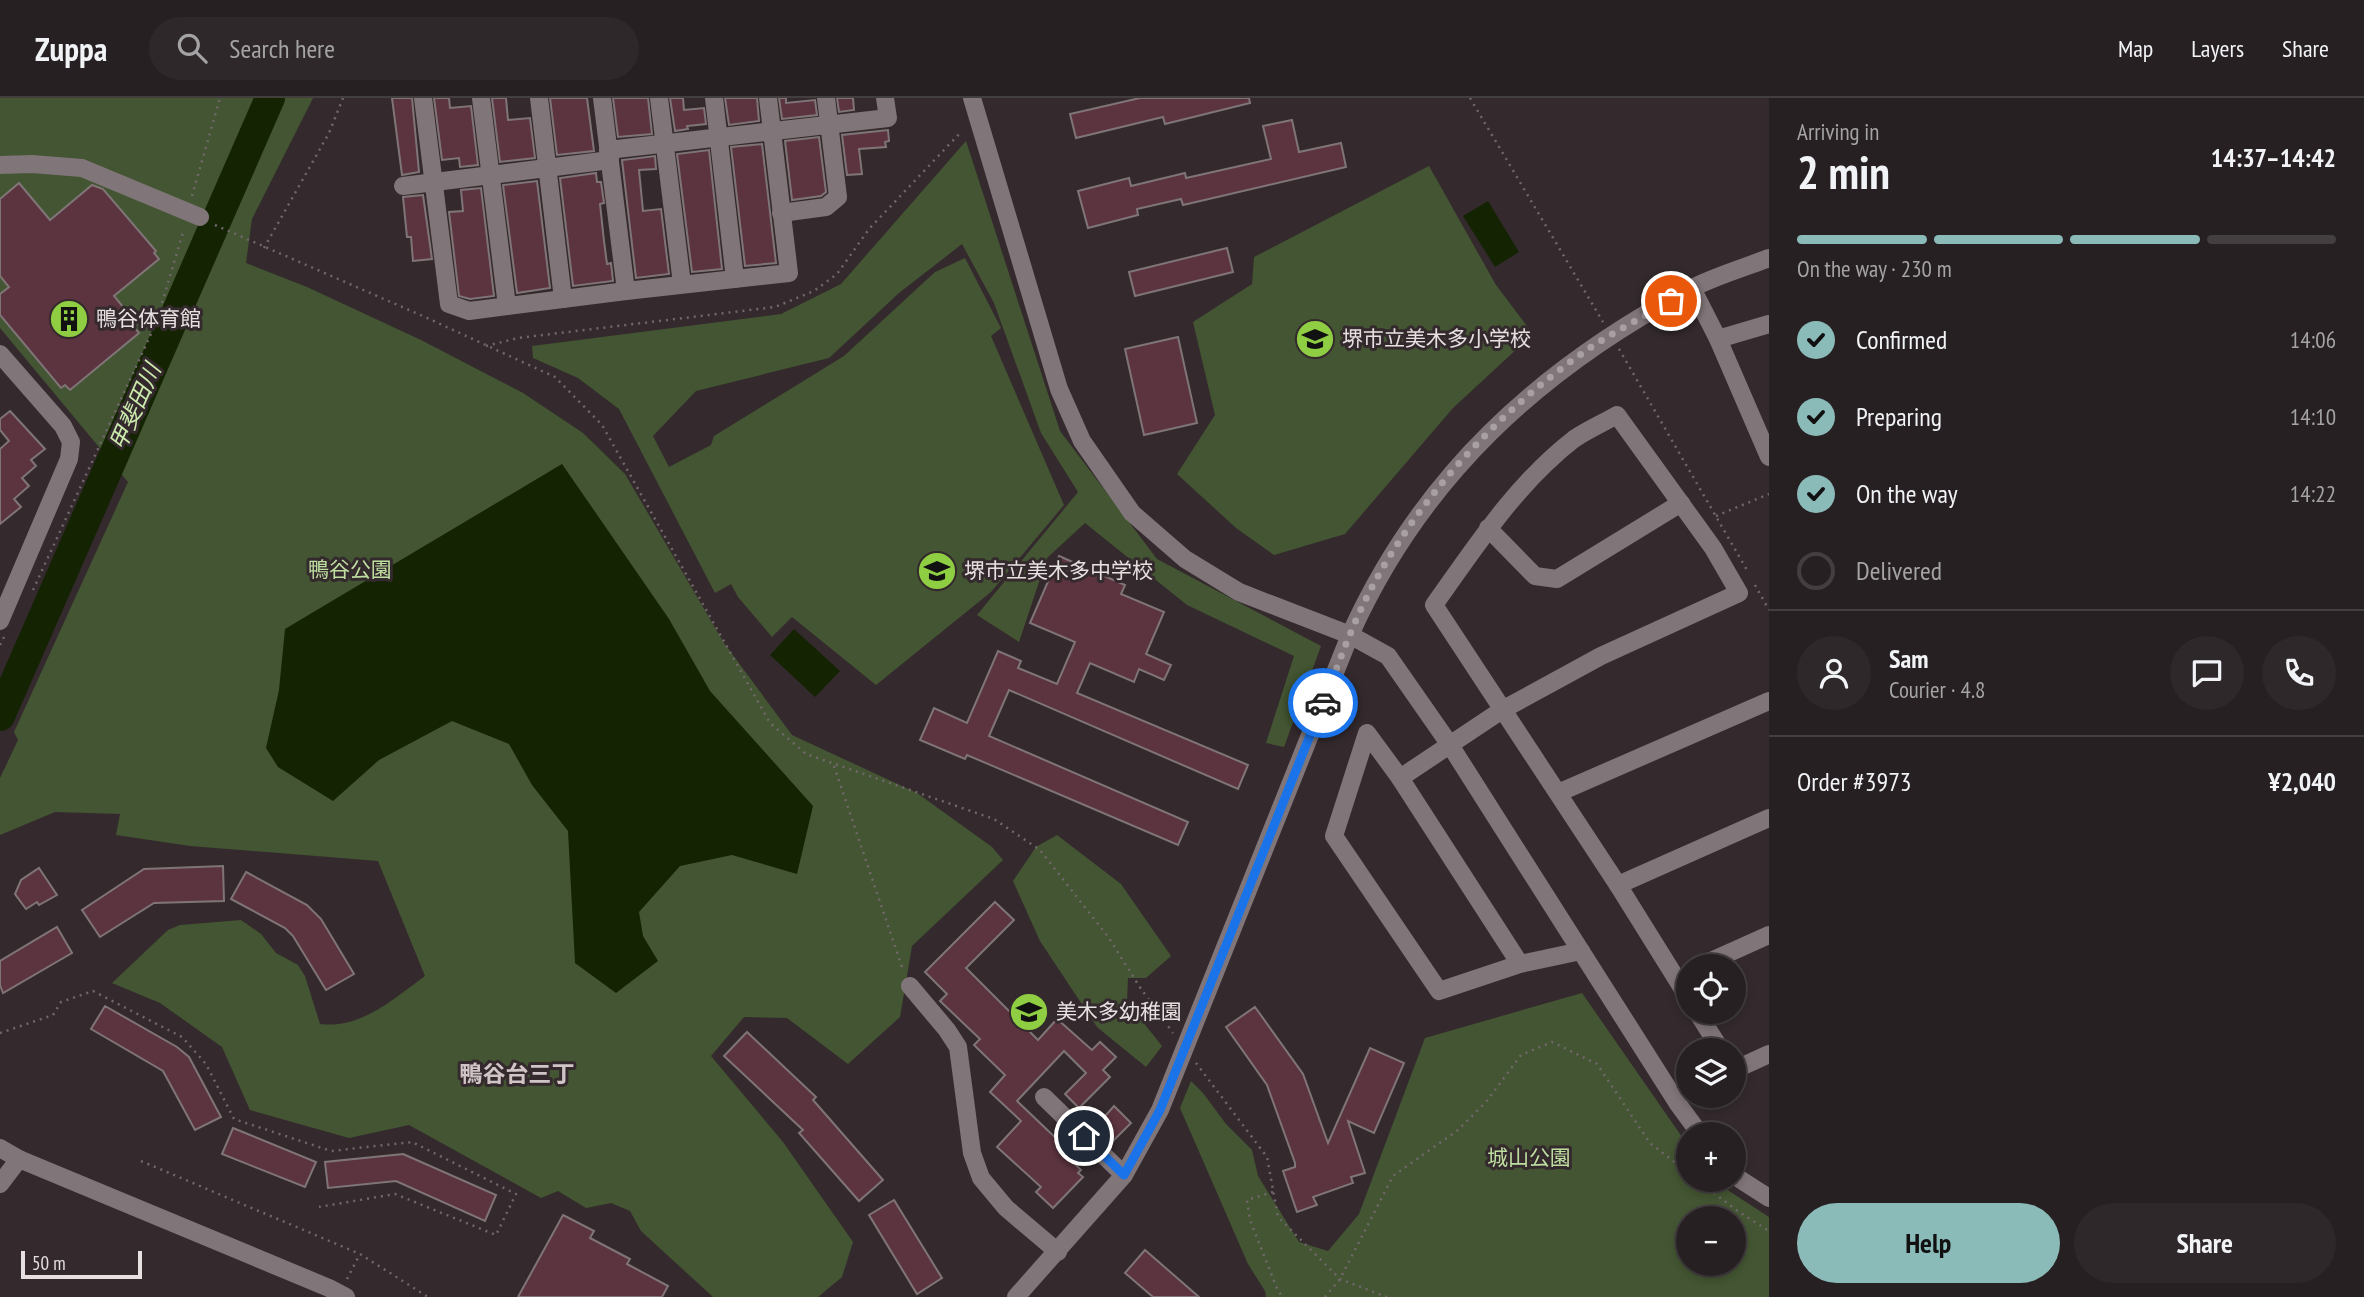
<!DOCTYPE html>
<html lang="en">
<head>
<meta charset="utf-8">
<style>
	:root { --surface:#272022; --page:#2f282a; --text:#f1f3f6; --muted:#a4a3a5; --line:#433e40; --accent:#8bbbb9 }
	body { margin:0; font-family:"PT Sans Narrow","Noto Sans JP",sans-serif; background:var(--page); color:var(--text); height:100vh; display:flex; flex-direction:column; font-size:26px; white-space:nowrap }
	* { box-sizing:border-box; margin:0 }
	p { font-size:23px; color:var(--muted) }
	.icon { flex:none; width:38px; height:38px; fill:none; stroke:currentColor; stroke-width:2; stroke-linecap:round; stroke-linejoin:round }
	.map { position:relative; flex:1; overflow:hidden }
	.side { display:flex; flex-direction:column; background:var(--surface); width:595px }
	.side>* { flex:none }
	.tools { position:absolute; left:1676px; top:856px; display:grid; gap:14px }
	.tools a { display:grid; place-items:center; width:70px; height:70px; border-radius:50%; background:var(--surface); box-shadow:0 4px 10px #0003,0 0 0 2px var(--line); font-size:35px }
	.scale { position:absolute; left:21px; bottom:18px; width:121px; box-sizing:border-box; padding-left:7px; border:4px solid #e6e0e1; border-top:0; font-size:19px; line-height:24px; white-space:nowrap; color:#e6e0e1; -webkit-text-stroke:5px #342a2d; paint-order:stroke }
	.pin { position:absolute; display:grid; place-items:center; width:60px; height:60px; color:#fff; margin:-30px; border:4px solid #fff; border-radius:50%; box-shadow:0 2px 7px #0007 }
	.courier { position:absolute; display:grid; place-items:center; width:70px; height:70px; margin:-35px; border:5px solid #1a73e8; border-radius:50%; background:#fff; color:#222; box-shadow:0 2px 9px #0007 }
	.headline em { font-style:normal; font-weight:700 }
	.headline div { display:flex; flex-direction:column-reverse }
	.headline { display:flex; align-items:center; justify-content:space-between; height:119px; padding:0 28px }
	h1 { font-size:46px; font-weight:700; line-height:52px }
	.bar { display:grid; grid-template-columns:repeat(4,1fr); gap:10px 7px; align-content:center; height:84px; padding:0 28px }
	.bar i { height:9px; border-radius:5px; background:var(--line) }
	.bar .current { background:var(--accent) }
	.bar p { grid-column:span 4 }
	.line { display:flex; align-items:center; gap:18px; padding:0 28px; border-top:2px solid var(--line) }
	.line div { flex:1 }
	.round { display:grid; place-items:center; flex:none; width:74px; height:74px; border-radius:37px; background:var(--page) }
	ol { padding:0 28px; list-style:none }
	li { display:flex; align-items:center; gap:21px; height:77px }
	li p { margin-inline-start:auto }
	li .icon { padding:7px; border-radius:50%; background:var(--accent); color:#111; stroke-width:4 }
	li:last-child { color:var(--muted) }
	li i { width:38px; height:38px; border:4px solid var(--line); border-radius:50% }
	.action { display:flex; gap:14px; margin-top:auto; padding:14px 28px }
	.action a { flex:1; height:80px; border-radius:42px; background:var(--accent); color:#111; font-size:28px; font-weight:700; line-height:80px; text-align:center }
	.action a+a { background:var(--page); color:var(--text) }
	header { display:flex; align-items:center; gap:42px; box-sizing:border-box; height:98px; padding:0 35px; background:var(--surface); border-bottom:2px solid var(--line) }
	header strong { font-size:33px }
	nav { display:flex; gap:38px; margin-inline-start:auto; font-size:24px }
	.search { width:490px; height:63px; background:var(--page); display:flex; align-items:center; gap:18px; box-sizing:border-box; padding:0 24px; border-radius:38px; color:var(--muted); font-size:26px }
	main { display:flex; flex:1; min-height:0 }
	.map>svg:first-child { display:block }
	.green { fill:#435532; fill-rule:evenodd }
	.water { fill:#142302 }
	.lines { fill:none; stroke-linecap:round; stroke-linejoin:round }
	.river { stroke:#142302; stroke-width:30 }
	.building { fill:#5c343f; stroke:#7f7577; stroke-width:2 }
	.path { stroke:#70686a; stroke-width:2.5; stroke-dasharray:2 5; stroke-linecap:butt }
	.minor { stroke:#807578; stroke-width:18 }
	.done { stroke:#a8a0a2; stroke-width:7; stroke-dasharray:0 12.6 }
	.route { stroke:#1a73e8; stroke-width:9 }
	.labels { text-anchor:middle; stroke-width:6; stroke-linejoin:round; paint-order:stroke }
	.poi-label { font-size:21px; fill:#e6e0e1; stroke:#342a2d; text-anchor:start }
	.park-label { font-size:21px; fill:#bedea0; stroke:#342a2d }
	.water-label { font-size:23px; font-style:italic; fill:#cbebad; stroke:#342a2d }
	.neighbourhood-label { font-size:23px; font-weight:bold; fill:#d0c4c6; stroke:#342a2d }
</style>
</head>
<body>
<header>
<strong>Zuppa</strong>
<div class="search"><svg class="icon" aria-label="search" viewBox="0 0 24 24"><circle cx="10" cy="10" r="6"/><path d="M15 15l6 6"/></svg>Search here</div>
<nav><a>Map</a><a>Layers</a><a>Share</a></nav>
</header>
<main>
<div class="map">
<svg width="1769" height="1199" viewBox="0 0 1769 1199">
	<rect width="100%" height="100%" fill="#342a2d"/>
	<!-- green -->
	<g class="green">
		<path d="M0,0H313L252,121L246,165L307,189L421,242L523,295L583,335L625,376L724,545L792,637L917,695L992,749L1003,762L912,848L900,919L848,966L787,920L744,919L711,958L783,1044L853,1144L842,1179L818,1199H713L641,1133L630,1113L611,1105L586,1110L558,1093L541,1100L409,1027L349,1040L250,1012L222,949L160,905L112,885L168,832L180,827L241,822L261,836L276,855L298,867L305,878L320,926C362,931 393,901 425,878L378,763L190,748L116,737L120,716L55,714L0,737V680L18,642L14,634L128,384L0,230Z"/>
		<path d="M966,43L1060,333L1157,461L1321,548L1284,649L1266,645L1294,558L1187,507L1085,425L1047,460L1019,544L977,517L1078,394L1041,335L994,205L962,146L899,195L829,260L696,293L653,338L669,369L711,347L714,338L844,258L935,174L965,160L1001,230L991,238L1064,407L991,494L876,587L792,519L772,539L738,499L731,486L715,495L619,311L578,280L533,260L532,248L781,216L841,186Z"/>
		<path d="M1429,68L1496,187L1533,236L1453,310L1345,436L1274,457L1236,430L1177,376L1215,317L1193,224L1252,186L1254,159Z"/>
		<path d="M1057,737L1121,786L1171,858L1146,880H1128L1127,904L1162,948L1146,969L1097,929L1040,843L1013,783L1036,749Z"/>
		<path d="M1582,895L1689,1049V1082H1718L1729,1093L1769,1119V1199H1266L1265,1193L1248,1166L1180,1010L1191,983L1203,995L1226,1026L1252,1052L1258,1078L1299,1144L1328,1153L1359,1116L1425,940ZM1734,1120V1166H1689V1120Z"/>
	</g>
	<!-- water -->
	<g class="water">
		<path d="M1488,103L1519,154L1495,169L1463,118Z"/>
		<path d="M562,366L669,521L710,593L813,708L797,776L732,757L680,768L639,814L643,838L658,863L616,895L575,865L568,733L532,687L509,646L452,623L379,662L333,703L278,669L266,650L279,592L285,531Z"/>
		<path d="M794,531L840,573L815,599L770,557Z"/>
	</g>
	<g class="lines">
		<!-- river -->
		<path class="river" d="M0,618L270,0"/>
	</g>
	<!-- building -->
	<g class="building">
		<path d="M392,0H412L419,74L402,77Z"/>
		<path d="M434,0H449L450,10L471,8L478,67L460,69L459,60L442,62Z"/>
		<path d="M492,0H506L508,22L530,20L535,60L500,64Z"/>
		<path d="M550,0H587L594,53L557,57Z"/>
		<path d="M613,0H648L652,36L618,39Z"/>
		<path d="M670,0H683L684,12L704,10L706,26L687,28L688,31L675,33Z"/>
		<path d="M725,0H757L759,23L729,27Z"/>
		<path d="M779,0H786V5L815,2L817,17L782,21Z"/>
		<path d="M837,0H853L854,12L839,14Z"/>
		<path d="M1140,0H1249L1250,5L1165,26L1163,19L1076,40L1070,16Z"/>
		<path d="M1292,22L1299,54L1341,45L1346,69L1183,107L1181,101L1137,111L1138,117L1088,130L1078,93L1129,80L1131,88L1185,75L1186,80L1271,61L1263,28Z"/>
		<path d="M888,32L889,43L885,44L886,49L859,51L862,76L847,77L842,37Z"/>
		<path d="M819,39L826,94L821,98L792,102L785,43Z"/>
		<path d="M762,46L776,165L745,168L731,49Z"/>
		<path d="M709,52L722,171L692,174L677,56Z"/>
		<path d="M655,58L656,71L639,72L643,113L661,111L669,176L636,180L622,62Z"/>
		<path d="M596,75L597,84H601L604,105L600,106L604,143L607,166L611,165L613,183L573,188L560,80Z"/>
		<path d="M537,83L550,190L517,195L503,87Z"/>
		<path d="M19,85L50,122L92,87L103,91L156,153L154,155L159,161L114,198L137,226L134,229L139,235L70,292L65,287L61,290L0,217V196L9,189L0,178V101Z"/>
		<path d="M481,90L494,198L470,201L459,198L449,114L463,113L461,92Z"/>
		<path d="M423,97L432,161L413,163L411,139H407L403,99Z"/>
		<path d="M1227,150L1233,174L1135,198L1129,174Z"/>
		<path d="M1178,239L1197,325L1144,337L1125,251Z"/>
		<path d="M10,313L45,351L31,362L36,368L22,380L29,388L14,401L21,409L0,426V351L9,343L0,332V321Z"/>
		<path d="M1059,458L1125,487L1121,496L1164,514L1146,556L1171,567L1164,582L1139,571L1134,584L1090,565L1077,595L1248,667L1238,691L1009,592L989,638L1188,724L1178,747L967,657L965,661L920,642L934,610L967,625L998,553L1021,563L1018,570L1057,586L1075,544L1030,525Z"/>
		<path d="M223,768L224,803L154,805L100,839L82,812L144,771Z"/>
		<path d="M39,770L57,797L39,807L37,804L26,811L15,796L21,782Z"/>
		<path d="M246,774L307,807L321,821L354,876L326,892L293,838L285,830L231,801Z"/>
		<path d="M995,804L1014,822L966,870L1038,942L1057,921L1092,952L1100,944L1116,959L1103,972L1110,979L1079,1010L1065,996L1086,975L1064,953L1017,1003L1061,1045L1057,1049L1081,1072L1078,1075L1083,1079L1053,1110L1036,1094L1041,1089L997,1049L1021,1023L990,994L1005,977L974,947L980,941L940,903L947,896L925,874Z"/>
		<path d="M57,829L72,855L3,895L0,887V863Z"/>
		<path d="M105,908L177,949L189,959L221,1019L195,1032L163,973L91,931Z"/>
		<path d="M1255,909L1303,976L1328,1045L1370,950L1404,965L1374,1035L1348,1023L1365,1075L1351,1079L1353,1085L1313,1099L1317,1107L1297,1114L1283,1073L1295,1069V1065L1267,987L1226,929Z"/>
		<path d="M747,934L816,999L813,1002L883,1082L859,1103L799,1035L803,1032L724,958Z"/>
		<path d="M1114,1008L1131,1025L1114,1042L1098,1026Z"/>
		<path d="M233,1030L316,1064L305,1089L222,1056Z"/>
		<path d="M403,1056L496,1097L485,1123L396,1083L328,1090L325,1064Z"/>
		<path d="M894,1102L942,1180L917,1196L869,1117Z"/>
		<path d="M563,1117L594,1133L590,1140L630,1161L627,1166L668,1188L662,1199H518Z"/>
		<path d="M1145,1152L1199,1199H1153L1125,1175Z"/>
	</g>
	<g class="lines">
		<!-- path -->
		<g class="path">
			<path d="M1470,0L1603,224"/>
			<path d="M192,98L220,0"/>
			<path d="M215,127L425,219L555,279L602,327L770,625L806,656L994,721L1040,752L1109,840L1139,888L1173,935"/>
			<path d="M264,150L329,35L343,0"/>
			<path d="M486,248L518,240L775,209L814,193L837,176L869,131L962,33"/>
			<path d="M1619,251L1747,472"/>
			<path d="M1716,418L1769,396"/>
			<path d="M1755,487L1769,512"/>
			<path d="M33,492L156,225L184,131"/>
			<path d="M0,547L4,539"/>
			<path d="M834,668L903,872"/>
			<path d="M0,935L53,917L61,904L93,893L182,939L206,966L234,1021L331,1053L412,1044L516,1096L496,1137L395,1096L319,1109"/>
			<path d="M1196,965L1267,1059L1278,1119L1340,1181L1387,1199"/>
			<path d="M141,1063L360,1156L428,1199"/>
			<path d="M1697,1082L1739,1114L1769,1133"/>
			<path d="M1273,1094L1247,1102L1250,1122L1278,1193L1283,1199"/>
			<path d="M347,1181L360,1156"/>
			<path d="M1325,1199L1340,1181L1393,1078L1458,1032L1486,1004L1521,957L1552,944L1597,966L1650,1045L1689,1075"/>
		</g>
		<!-- minor -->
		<g class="minor">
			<path d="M423,0L449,206L469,213L626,193L789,175L768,0"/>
			<path d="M481,0L507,208"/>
			<path d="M539,0L563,201"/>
			<path d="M602,0L626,193"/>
			<path d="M659,0L682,186"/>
			<path d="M714,0L735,181"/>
			<path d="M972,0L1059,291L1082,343L1132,415L1185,461L1239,494L1350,537L1388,558L1450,647L1678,1006L1700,1036"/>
			<path d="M608,52L888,20L885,0"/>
			<path d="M0,67L32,66L82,70L200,119"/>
			<path d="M403,88L610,62"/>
			<path d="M781,115L826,109L838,99L826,0"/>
			<path d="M1692,190L1718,241L1769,359"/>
			<path d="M1718,241L1769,226"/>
			<path d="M0,256L63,328L71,344L69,361L0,523"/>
			<path d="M1488,430L1535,478L1557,481L1681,405"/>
			<path d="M1400,680L1502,612L1601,558L1739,495L1713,450L1617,317C1603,325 1587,332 1574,341C1516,386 1476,448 1434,507L1618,787L1689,901"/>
			<path d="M1558,695L1769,603"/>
			<path d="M1618,787L1769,720"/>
			<path d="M1520,866L1400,680L1367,635L1334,738L1439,893L1520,866L1581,853"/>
			<path d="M1700,868L1769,837"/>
			<path d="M910,888L947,932L958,949L972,1055L981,1080L1006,1110L1058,1154"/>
			<path d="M1697,914L1721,952"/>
			<path d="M1734,972L1769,956"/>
			<path d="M1044,999L1124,1077"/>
			<path d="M0,1050L19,1061L329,1190L346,1199"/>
			<path d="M1734,1075L1741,1082L1769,1100"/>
			<path d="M0,1086L19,1061"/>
			<path d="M1016,1199L1124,1077L1160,1012L1350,537C1421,379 1538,272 1690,191C1715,178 1743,170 1769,160"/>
		</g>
	</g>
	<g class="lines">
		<!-- done -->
		<path class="done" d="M1323,605C1338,568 1351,529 1370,493C1419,399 1497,315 1584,254C1611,235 1642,220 1671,203"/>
		<!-- route -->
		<path class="route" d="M1084,1038L1124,1077L1160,1012L1323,605"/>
	</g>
	<!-- icons -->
	<defs>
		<g id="building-disc" transform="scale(2.0125)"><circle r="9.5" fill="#8fcd42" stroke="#342a2d"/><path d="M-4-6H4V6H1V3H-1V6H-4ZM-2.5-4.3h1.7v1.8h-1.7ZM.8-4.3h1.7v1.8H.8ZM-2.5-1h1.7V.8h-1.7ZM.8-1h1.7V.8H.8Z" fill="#111"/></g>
		<g id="school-disc" transform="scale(2.0125)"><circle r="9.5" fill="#8fcd42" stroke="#342a2d"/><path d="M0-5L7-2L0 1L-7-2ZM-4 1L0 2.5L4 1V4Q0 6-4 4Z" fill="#111"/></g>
	</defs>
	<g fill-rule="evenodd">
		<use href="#building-disc" x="69" y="221"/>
		<use href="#school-disc" x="1315" y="241"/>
		<use href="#school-disc" x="937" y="473"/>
		<use href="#school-disc" x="1029" y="914"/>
	</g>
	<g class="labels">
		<!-- poi labels -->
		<g class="poi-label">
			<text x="96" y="228">鴨谷体育館</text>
			<text x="1342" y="248">堺市立美木多小学校</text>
			<text x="964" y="480">堺市立美木多中学校</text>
			<text x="1056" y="921">美木多幼稚園</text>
		</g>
		<!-- park labels -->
		<g class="park-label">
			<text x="350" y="479">鴨谷公園</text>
			<text x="1529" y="1067">城山公園</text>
		</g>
		<!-- water labels -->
		<g class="water-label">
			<text transform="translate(135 309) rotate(-66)" y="8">甲斐田川</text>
		</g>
		<!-- neighbourhood labels -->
		<g class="neighbourhood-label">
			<text x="517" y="984">鴨谷台三丁</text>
		</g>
	</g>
</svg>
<div class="tools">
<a><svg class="icon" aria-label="locate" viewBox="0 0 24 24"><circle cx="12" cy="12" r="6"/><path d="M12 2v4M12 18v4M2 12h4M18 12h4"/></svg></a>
<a><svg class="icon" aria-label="layers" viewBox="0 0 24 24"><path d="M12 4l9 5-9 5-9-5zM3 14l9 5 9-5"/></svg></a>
<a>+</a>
<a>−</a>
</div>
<div class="scale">50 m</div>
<div class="pin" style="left:1671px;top:203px;background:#ea580c"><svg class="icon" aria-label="bag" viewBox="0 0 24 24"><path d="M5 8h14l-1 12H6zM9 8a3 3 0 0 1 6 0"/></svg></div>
<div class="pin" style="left:1084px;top:1038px;background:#1f2937"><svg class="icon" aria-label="home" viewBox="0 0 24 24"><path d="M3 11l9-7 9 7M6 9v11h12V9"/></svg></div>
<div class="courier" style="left:1323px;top:605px"><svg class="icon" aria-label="car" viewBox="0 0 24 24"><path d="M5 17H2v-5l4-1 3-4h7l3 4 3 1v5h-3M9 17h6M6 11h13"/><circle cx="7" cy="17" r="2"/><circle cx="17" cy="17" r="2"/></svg></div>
</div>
<section class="side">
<div class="headline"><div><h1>2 min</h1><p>Arriving in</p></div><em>14:37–14:42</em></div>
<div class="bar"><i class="current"></i><i class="current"></i><i class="current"></i><i></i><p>On the way · 230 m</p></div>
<ol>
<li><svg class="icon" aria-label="check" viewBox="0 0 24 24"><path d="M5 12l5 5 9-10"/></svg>Confirmed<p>14:06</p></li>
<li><svg class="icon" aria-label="check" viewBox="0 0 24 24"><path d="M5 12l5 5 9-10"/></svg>Preparing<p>14:10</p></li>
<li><svg class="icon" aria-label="check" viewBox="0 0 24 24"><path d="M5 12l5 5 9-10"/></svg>On the way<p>14:22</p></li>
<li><i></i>Delivered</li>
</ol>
<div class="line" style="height:126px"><a class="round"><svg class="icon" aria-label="person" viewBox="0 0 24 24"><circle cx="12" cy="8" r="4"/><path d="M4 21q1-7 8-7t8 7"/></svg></a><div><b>Sam</b><p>Courier · 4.8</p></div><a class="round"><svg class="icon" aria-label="chat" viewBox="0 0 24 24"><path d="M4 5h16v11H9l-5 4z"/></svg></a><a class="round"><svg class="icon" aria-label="phone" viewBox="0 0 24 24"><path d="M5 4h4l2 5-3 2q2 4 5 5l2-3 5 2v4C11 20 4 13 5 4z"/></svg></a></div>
<div class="line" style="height:91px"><div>Order #3973</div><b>¥2,040</b></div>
<div class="action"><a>Help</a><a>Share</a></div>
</section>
</main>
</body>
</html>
